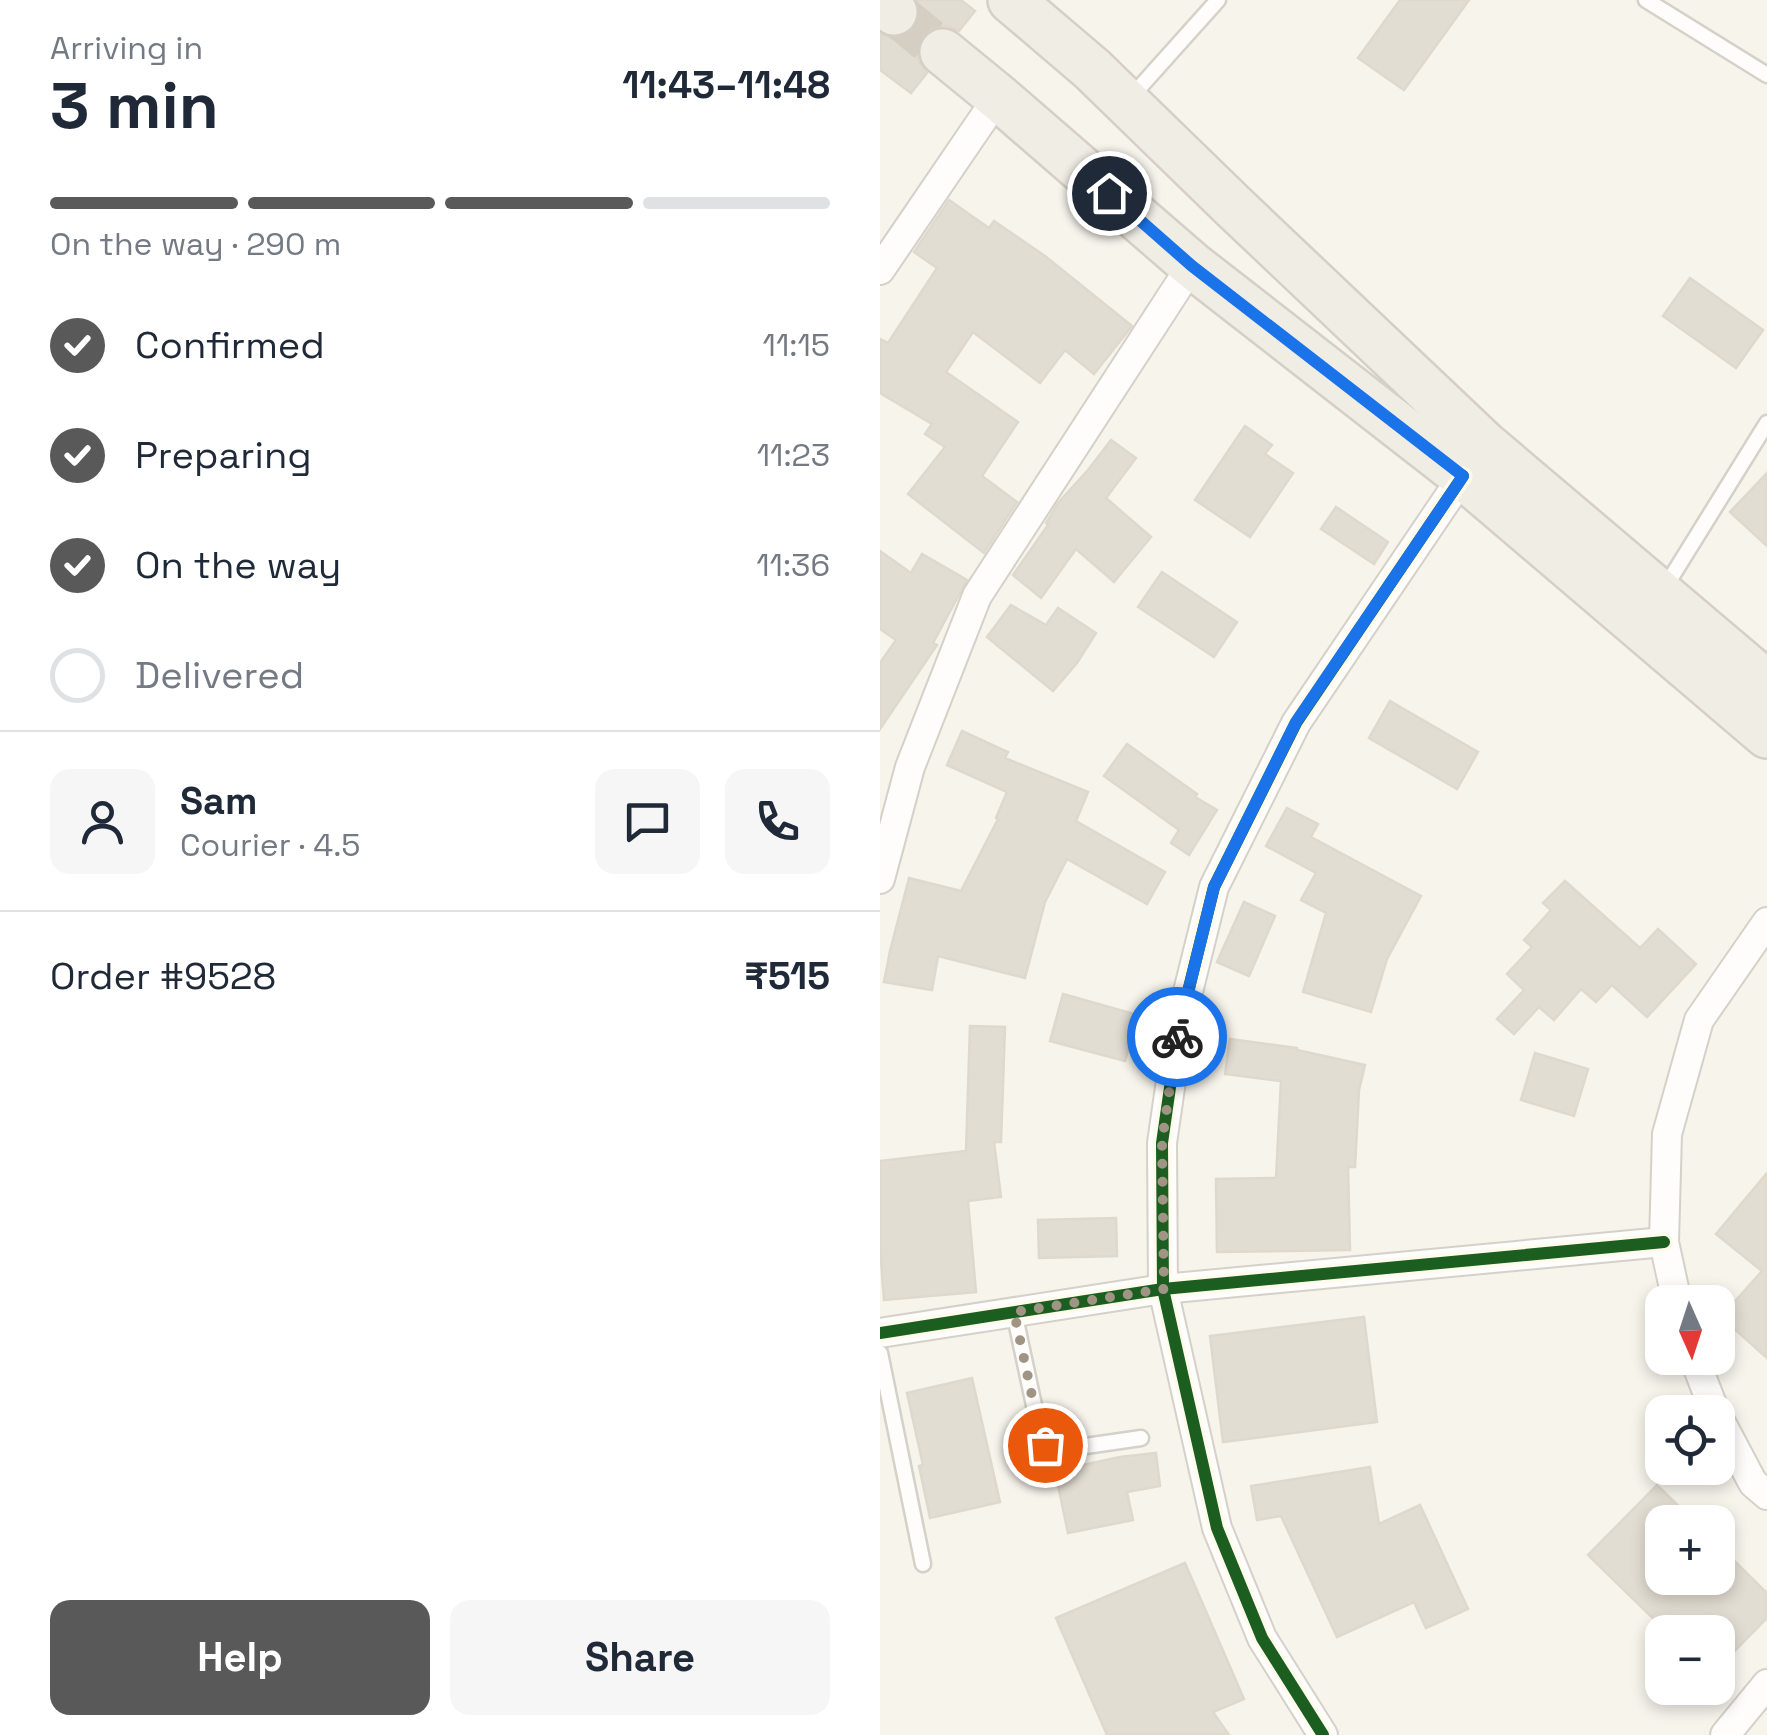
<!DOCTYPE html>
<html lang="en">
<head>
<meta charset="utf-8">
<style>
	:root { --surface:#fff; --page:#f6f6f7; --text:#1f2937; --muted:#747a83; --line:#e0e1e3; --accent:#59595a }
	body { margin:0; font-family:"Space Grotesk",sans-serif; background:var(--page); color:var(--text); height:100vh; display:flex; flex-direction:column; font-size:38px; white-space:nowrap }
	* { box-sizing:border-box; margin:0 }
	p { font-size:32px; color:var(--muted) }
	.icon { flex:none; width:55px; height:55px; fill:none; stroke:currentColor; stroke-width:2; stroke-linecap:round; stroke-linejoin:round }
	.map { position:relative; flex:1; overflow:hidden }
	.panel { display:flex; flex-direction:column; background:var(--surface); width:880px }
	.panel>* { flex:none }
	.needle { width:65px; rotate:177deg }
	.tools { position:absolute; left:765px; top:1285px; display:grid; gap:20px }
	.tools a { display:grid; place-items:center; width:90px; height:90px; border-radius:20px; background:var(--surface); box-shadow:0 5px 15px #0003; font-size:50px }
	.pin { position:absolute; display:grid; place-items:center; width:85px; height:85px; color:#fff; margin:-42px; border:5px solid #fff; border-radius:50%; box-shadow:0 2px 10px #0007 }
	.courier { position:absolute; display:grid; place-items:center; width:100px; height:100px; margin:-50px; border:8px solid #1a73e8; border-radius:50%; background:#fff; color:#222; box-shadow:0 2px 12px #0007 }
	.headline em { font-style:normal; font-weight:600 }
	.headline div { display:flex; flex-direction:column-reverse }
	.headline { display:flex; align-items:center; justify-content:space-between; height:170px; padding:0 50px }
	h1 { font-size:65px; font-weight:600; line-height:75px }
	.bar { display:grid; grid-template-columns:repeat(4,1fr); gap:15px 10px; align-content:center; height:120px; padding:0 50px }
	.bar i { height:12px; border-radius:8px; background:var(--line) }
	.bar .on { background:var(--accent) }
	.bar p { grid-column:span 4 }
	.line { display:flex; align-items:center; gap:25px; padding:0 50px; border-top:2px solid var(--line) }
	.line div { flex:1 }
	.round { display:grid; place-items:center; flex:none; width:105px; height:105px; border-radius:20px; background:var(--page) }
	ol { padding:0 50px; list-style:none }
	li { display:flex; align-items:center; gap:30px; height:110px }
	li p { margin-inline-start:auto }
	li .icon { padding:10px; border-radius:50%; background:var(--accent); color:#fff; stroke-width:4 }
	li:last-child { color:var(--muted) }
	li i { width:55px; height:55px; border:5px solid var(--line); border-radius:50% }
	.cta { display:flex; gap:20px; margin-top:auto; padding:20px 50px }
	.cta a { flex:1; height:115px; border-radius:20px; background:var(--accent); color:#fff; font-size:40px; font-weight:600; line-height:115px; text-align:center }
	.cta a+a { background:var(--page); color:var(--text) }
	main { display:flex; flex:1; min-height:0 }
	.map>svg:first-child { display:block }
	.building { fill:#e2ddd2; stroke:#dfd8cd; stroke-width:2.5 }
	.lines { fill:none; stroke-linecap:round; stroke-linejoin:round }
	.trunk-tunnel { stroke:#d5cfc3; stroke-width:45; stroke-dasharray:45 22; stroke-linecap:butt }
	.service-casing { stroke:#d5d1c9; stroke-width:19 }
	.minor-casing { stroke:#d5d1c9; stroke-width:32 }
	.trunk-casing { stroke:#d5cfc6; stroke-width:50 }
	.service { stroke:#fefdfc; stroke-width:14 }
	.minor { stroke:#fefdfc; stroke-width:28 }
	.trunk { stroke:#f0ede5; stroke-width:45 }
	.cycleway-casing { stroke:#fefaec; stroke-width:19 }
	.cycleway { stroke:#1b5e20; stroke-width:12 }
	.done { stroke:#a09484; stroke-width:10; stroke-dasharray:0 18 }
	.route { stroke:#1a73e8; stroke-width:12 }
</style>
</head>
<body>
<main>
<section class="panel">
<div class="headline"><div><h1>3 min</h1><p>Arriving in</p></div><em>11:43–11:48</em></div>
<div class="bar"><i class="on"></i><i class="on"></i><i class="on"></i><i></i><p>On the way · 290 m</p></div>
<ol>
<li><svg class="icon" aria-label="check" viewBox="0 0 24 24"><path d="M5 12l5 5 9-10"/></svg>Confirmed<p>11:15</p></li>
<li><svg class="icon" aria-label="check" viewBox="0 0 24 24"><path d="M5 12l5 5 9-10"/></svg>Preparing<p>11:23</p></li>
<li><svg class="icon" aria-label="check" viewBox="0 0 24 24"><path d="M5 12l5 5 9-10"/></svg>On the way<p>11:36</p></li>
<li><i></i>Delivered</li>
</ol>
<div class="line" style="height:180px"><a class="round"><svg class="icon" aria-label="person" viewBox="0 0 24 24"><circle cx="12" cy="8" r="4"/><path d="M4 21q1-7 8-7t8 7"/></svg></a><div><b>Sam</b><p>Courier · 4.5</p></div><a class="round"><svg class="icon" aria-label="chat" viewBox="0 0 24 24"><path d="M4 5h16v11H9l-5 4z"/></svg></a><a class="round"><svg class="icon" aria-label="phone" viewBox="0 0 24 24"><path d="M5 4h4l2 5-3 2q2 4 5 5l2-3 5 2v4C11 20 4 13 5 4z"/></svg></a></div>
<div class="line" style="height:130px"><div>Order #9528</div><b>₹515</b></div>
<div class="cta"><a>Help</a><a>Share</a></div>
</section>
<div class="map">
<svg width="887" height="1735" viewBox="0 0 887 1735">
	<rect width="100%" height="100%" fill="#f6f4eb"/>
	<!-- building -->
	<g class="building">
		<path d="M37,0H81L95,11L79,31L68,26L55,27L42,36L37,47L38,60L47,73L31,93L0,70V34L10,38L22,37L33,30L40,16Z"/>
		<path d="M520,0H589L524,90L478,58Z"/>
		<path d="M69,200L109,228L114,221L165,256L252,326L214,374L185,350L160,383L93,332L66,372L138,422L102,476L137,502L104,553L28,494L65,447L45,434L52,424L0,393V339L8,343L57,268L34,252Z"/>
		<path d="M810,278L883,330L856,368L783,316Z"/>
		<path d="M365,426L392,445L385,454L413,473L370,537L315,500Z"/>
		<path d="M231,440L256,458L226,498L271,537L234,582L196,549L161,598L133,575L168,525L166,523L178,503L208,470Z"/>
		<path d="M887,473V546L850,512Z"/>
		<path d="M456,507L508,542L494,564L441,529Z"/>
		<path d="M0,551L31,573L42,554L87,580L53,643L57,645L0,729V663L16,640L0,629Z"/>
		<path d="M282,572L357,622L334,657L258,607Z"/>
		<path d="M131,605L166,625L178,608L216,633L197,663L173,691L107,637Z"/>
		<path d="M510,701L598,752L577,789L489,738Z"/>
		<path d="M82,731L128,752L125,758L208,792L196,821L285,872L267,904L187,859L165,902L145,978L58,956L52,990L4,982L10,951L29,878L81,891L118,819L116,818L127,792L67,765Z"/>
		<path d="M247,744L317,794L315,797L337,810L309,855L291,843L299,830L224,776Z"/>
		<path d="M407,808L438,824L431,837L541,896L507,959L491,1012L423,992L446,913L421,900L436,873L386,846Z"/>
		<path d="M685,881L760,948L778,929L816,964L767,1017L732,985L716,1002L701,989L674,1020L659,1007L634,1034L617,1019L644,990L627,974L652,947L644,940L671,910L663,903Z"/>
		<path d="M364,902L395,916L369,976L337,962Z"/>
		<path d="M183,994L258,1015L245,1061L170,1041Z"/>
		<path d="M90,1026L125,1027L121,1142H114L121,1197L88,1201L96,1292L4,1300L0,1246V1161L86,1151Z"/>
		<path d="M350,1039L417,1048V1050L485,1065L479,1090L475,1167H468L470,1250L337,1252L336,1179L396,1178L401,1081L345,1074Z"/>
		<path d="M655,1053L708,1069L694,1116L641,1100Z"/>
		<path d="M887,1173V1358L841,1317L882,1271L836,1234Z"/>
		<path d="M236,1218L237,1256L159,1258L158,1220Z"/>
		<path d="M484,1317L497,1422L343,1442L330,1336Z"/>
		<path d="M92,1378L120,1502L50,1518L39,1466L43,1465L27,1393Z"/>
		<path d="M276,1453L280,1486L247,1492L253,1520L188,1533L175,1471L240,1457Z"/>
		<path d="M490,1467L499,1524L540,1505L588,1609L546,1628L534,1602L457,1637L401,1516L377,1520L371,1486Z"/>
		<path d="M777,1485L815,1522H782V1578H838V1545L887,1593V1618L838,1668V1632H787L708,1555Z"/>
		<path d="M305,1563L364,1699L333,1712L349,1735H227L176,1618Z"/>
	</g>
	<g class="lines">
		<!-- trunk-tunnel -->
		<path class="trunk-tunnel" d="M14,12L63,52"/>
		<!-- service casing -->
		<g class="service-casing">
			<g id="service">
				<path d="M766,0L887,75"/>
				<path d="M252,96L338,0"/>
				<path d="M784,589L887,423"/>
				<path d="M134,1312L161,1438L165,1445L178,1450L261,1438"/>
				<path d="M0,1353L43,1564"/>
			</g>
		</g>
		<!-- minor casing -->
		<g class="minor-casing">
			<g id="minor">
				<path d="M0,270L118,97"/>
				<path d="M0,879L30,767L97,596L312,265"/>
				<path d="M797,1302L784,1242L787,1134L819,1020L887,922"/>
				<path d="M0,1333L283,1289L784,1242"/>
				<path d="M814,1358L835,1412"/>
				<path d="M838,1417L873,1483L887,1495"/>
				<path d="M443,1735L382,1638L337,1528L283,1289L282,1143L298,1032L334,887L416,723L583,476"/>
				<path d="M845,1735L887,1684"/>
			</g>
		</g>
		<!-- trunk casing -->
		<g class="trunk-casing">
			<g id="trunk">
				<path d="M0,0L14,12"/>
				<path d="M131,0L212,69L354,207L604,444L887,684"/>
				<path d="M63,52L118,97L312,265L583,476L887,735"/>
			</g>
		</g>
		<!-- service -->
		<use href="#service" class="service"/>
		<!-- minor -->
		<use href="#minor" class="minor"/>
		<!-- trunk -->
		<use href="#trunk" class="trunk"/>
		<!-- cycleway casing -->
		<g class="cycleway-casing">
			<g id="cycleway">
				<path d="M0,1333L283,1289L784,1242"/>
				<path d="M443,1735L382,1638L337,1528L283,1289L282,1143L298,1032L334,887L416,723L583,476"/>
			</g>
		</g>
		<!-- cycleway -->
		<use href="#cycleway" class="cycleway"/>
	</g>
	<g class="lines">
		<!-- done -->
		<path class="done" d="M165,1445L161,1438L134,1312L284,1289L282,1142L297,1037"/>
		<!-- route -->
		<path class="route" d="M229,193L312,266L583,476L416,722L334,887L297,1037"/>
	</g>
</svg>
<div class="tools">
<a><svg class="needle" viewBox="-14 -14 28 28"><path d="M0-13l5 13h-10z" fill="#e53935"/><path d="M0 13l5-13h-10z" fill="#747a83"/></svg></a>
<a><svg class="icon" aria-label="locate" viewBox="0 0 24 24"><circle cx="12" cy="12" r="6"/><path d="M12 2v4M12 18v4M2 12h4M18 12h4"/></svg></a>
<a>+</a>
<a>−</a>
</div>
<div class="pin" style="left:165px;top:1445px;background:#ea580c"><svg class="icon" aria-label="bag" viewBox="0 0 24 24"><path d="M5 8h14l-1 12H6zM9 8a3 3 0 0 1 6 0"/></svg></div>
<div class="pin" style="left:229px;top:193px;background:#1f2937"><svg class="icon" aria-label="home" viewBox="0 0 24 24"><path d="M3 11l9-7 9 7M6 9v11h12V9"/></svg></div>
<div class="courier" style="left:297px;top:1037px"><svg class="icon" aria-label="bike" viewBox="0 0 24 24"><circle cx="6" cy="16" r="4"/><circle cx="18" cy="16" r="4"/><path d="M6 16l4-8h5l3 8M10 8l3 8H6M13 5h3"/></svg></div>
</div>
</main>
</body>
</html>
